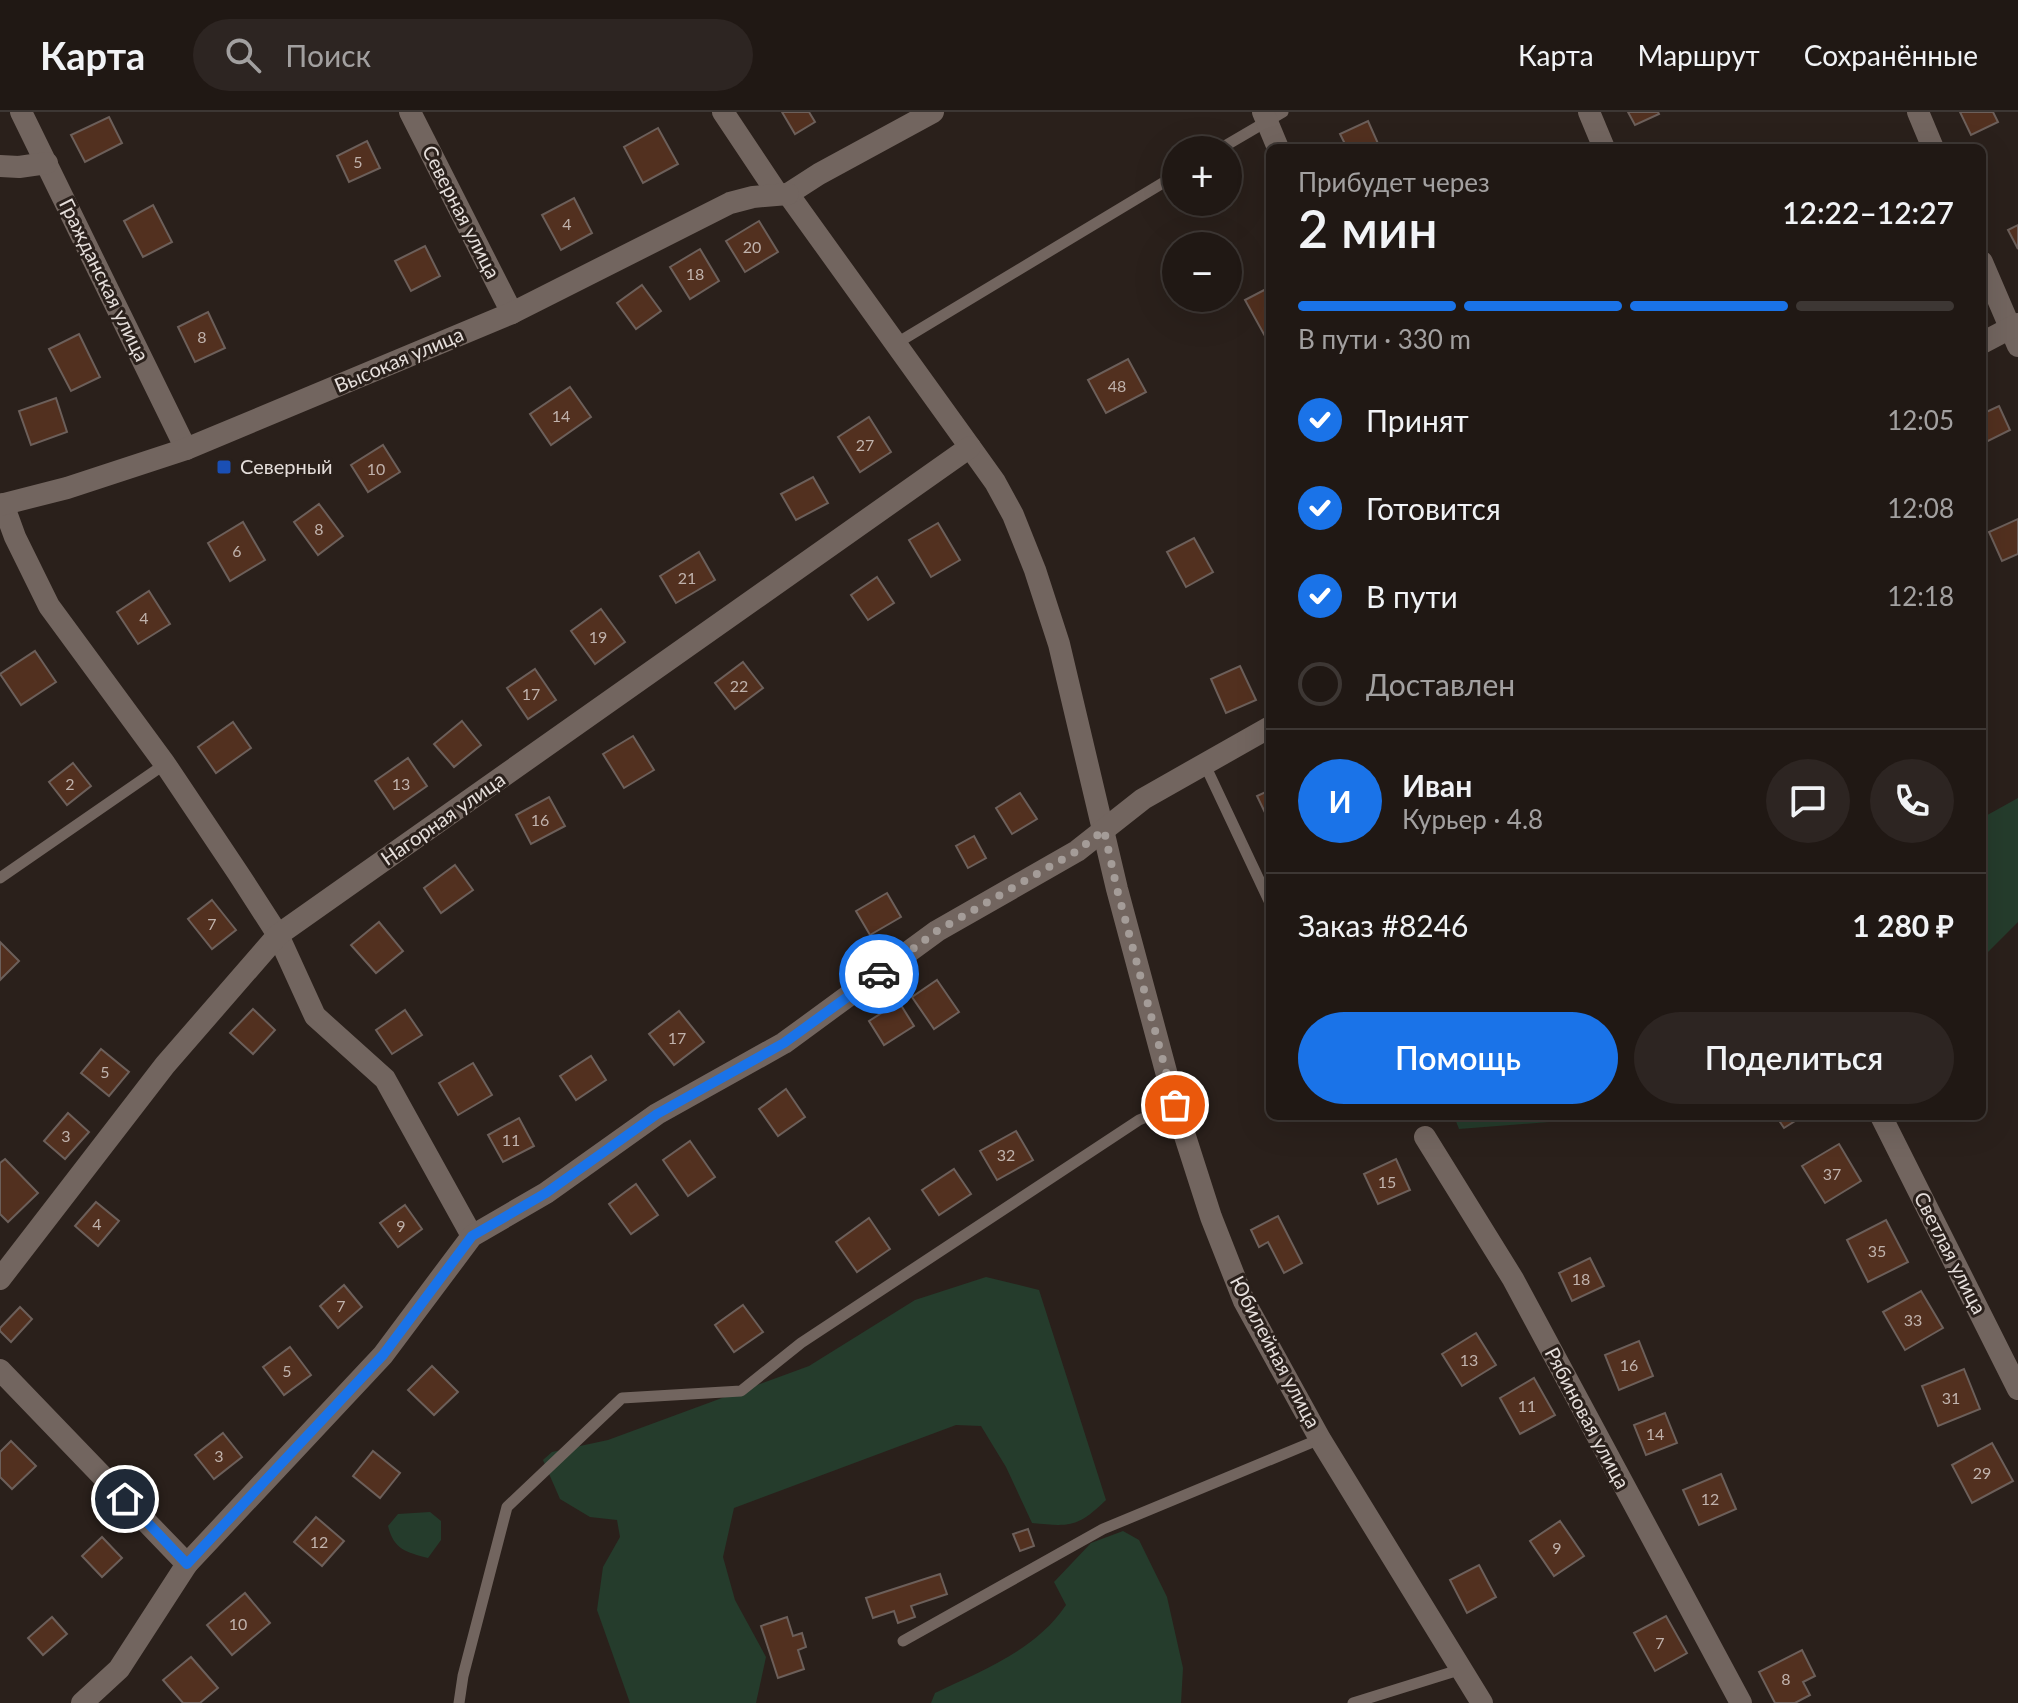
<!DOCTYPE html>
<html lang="ru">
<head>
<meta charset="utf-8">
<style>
	:root { --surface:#201814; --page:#2d2522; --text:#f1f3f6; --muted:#a2a0a0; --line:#3d3734; --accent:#1a73e8 }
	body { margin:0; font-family:Lato,sans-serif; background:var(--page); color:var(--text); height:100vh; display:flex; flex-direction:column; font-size:30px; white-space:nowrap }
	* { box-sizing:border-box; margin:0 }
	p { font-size:26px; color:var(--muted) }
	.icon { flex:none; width:44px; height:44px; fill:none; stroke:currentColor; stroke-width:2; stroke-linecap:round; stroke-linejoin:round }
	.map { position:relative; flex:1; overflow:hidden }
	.drawer { position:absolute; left:1266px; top:32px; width:720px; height:976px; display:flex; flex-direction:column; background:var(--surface); border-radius:12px; box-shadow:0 8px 32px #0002,0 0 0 2px var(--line) }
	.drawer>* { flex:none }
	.tools { position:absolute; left:1162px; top:24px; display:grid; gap:16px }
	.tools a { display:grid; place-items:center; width:80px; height:80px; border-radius:50%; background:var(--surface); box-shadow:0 8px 32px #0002,0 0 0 2px var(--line); font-size:40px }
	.pin { position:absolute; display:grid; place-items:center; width:68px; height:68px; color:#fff; margin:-34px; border:4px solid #fff; border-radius:50%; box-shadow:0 2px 8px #0007 }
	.courier { position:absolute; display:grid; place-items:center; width:80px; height:80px; margin:-40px; border:6px solid #1a73e8; border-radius:50%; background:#fff; color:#222; box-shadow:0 2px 10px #0007 }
	.headline em { font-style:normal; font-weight:600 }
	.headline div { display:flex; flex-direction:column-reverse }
	.headline { display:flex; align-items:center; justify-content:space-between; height:136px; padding:0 32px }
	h1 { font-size:52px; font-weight:600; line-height:60px }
	.bar { display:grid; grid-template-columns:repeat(4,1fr); gap:12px 8px; align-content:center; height:96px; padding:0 32px }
	.bar i { height:10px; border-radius:6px; background:var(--line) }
	.bar .current { background:var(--accent) }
	.bar p { grid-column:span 4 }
	.line { display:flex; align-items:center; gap:20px; padding:0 32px; border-top:2px solid var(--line) }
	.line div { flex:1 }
	.round { display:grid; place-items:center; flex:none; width:84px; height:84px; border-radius:42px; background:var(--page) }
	ol { padding:0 32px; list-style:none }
	li { display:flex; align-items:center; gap:24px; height:88px }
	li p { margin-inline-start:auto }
	li .icon { padding:8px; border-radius:50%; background:var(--accent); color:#fff; stroke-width:4 }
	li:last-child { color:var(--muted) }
	li i { width:44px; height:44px; border:4px solid var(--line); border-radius:50% }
	.action { display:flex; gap:16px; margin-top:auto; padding:16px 32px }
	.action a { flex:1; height:92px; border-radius:48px; background:var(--accent); color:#fff; font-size:32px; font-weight:600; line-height:92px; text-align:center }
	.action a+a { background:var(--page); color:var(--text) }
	header { display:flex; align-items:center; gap:48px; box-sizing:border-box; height:112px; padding:0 40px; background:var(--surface); border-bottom:2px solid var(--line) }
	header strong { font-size:38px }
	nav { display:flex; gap:44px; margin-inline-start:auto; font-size:28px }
	.search { width:560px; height:72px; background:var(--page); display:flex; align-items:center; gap:20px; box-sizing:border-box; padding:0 28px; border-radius:44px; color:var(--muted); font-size:30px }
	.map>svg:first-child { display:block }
	.green { fill:#253c2c }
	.building { fill:#52301f; stroke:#6c5f5a; stroke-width:2 }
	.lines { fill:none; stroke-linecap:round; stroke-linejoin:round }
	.service { stroke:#72655f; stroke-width:11 }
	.minor { stroke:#72655f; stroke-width:22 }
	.done { stroke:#a49c98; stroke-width:8; stroke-dasharray:0 14.4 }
	.route { stroke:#1a73e8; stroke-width:10 }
	.transit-dot { fill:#1a4fb4; stroke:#2a201b; stroke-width:3 }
	.labels { text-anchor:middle; stroke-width:6; stroke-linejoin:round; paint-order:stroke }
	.number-label { font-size:16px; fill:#c0b2ac }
	.street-label { font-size:20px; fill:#e5dedb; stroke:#2a201b }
	.poi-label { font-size:20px; fill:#e5dedb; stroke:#2a201b; text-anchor:start }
</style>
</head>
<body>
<header>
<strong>Карта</strong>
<div class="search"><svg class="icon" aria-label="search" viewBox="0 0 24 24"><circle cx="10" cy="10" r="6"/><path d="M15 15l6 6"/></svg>Поиск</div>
<nav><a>Карта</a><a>Маршрут</a><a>Сохранённые</a></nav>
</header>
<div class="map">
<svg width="2018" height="1591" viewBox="0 0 2018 1591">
	<rect width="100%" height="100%" fill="#2a201b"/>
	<!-- green -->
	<g class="green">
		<path d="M2018,686V810L1982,846V706Z"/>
		<path d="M1454,1004H1574L1562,1009L1459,1017Z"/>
		<path d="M986,1165L1039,1178L1106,1388C1078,1415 1071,1415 1032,1411L1006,1355L981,1314L956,1313L734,1396L723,1445L735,1488L766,1545L756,1591H630L597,1498L603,1455L620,1425L617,1408L590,1405L560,1387L543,1348L552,1340L608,1328L809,1254L915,1188Z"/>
		<path d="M430,1400L441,1409V1428L428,1446C406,1440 394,1438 388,1414L398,1402Z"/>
		<path d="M1123,1419L1139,1428L1167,1485L1183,1556L1181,1591H931L935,1581C983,1558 1035,1539 1066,1493L1054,1470L1091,1431Z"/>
	</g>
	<!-- building -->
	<g class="building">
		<path d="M782,0H809L815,10L795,22Z"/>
		<path d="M1628,0H1658L1659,2L1635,13Z"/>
		<path d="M1960,0H1993L1998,10L1971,23Z"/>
		<path d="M109,5L122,31L85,50L71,23Z"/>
		<path d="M1368,9L1380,36H1347L1340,22Z"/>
		<path d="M658,16L678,52L643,71L624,35Z"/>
		<path d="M367,29L380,56L349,70L337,44Z"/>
		<path d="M574,86L592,121L561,138L542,103Z"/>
		<path d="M153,93L172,130L143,145L124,109Z"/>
		<path d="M759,109L778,140L745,160L726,129Z"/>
		<path d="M2018,113V137L2008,118Z"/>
		<path d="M425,134L440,164L411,179L395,149Z"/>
		<path d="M700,137L719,169L690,187L670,155Z"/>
		<path d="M642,173L661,199L636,217L617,191Z"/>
		<path d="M1270,175V224L1266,226L1245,188Z"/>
		<path d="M208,200L225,236L195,250L178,215Z"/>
		<path d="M79,222L100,265L71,279L49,237Z"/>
		<path d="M1128,247L1146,280L1106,301L1088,268Z"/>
		<path d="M570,275L591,305L551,333L530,302Z"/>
		<path d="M56,286L67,320L31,333L19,299Z"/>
		<path d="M1999,294L2010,318L1982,332V302Z"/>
		<path d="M869,305L891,340L860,360L838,325Z"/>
		<path d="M383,333L400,360L368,380L351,353Z"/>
		<path d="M813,365L828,391L796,408L781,382Z"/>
		<path d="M319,392L343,424L318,443L294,410Z"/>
		<path d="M2018,407V442L2002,449L1989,420Z"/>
		<path d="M243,410L265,448L230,469L208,431Z"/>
		<path d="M938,411L960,448L931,465L909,428Z"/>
		<path d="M1194,426L1213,460L1186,475L1167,440Z"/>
		<path d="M699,440L715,468L676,491L660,464Z"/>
		<path d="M877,465L894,491L868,508L851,483Z"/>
		<path d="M149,479L170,512L138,532L117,500Z"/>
		<path d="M601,497L625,530L595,552L571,519Z"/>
		<path d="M35,539L56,570L21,593L0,562Z"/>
		<path d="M743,550L763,576L735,597L715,571Z"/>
		<path d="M1240,554L1256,588L1226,601L1211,567Z"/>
		<path d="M535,557L556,588L528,607L507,576Z"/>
		<path d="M462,609L481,633L454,655L434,632Z"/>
		<path d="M233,610L251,636L216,661L198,635Z"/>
		<path d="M633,624L654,658L624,676L603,642Z"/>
		<path d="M408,646L427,674L394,697L375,669Z"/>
		<path d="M73,651L91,674L67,693L49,670Z"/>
		<path d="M1270,678V711L1257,684Z"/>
		<path d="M1020,681L1037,707L1012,722L996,696Z"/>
		<path d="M549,685L565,714L531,732L516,703Z"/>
		<path d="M974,724L986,746L968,756L956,734Z"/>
		<path d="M455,753L473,778L441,801L424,776Z"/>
		<path d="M887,781L901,805L870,823L856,799Z"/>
		<path d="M212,788L236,818L212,837L188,807Z"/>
		<path d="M379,810L403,839L376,861L351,833Z"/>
		<path d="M0,830L19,849L0,868Z"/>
		<path d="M937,868L959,900L934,917L912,885Z"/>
		<path d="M899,890L914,914L884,933L869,909Z"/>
		<path d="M253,897L275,918L253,942L230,921Z"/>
		<path d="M405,898L422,923L392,942L376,918Z"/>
		<path d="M679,899L704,930L674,953L649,922Z"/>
		<path d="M101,937L129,960L109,984L81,961Z"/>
		<path d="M591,944L606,968L576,988L560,964Z"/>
		<path d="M473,951L492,983L458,1003L439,971Z"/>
		<path d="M786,977L805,1005L778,1024L759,997Z"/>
		<path d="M68,1001L89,1020L65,1047L44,1029Z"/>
		<path d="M1776,1004H1803L1784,1016Z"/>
		<path d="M519,1006L534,1034L503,1050L488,1023Z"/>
		<path d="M1016,1019L1033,1048L997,1068L980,1039Z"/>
		<path d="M690,1029L715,1065L688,1084L663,1048Z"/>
		<path d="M1839,1032L1861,1069L1825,1091L1802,1054Z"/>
		<path d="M5,1047L38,1081L8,1110L0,1102V1051Z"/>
		<path d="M1396,1047L1410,1078L1378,1092L1364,1062Z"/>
		<path d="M954,1057L971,1082L939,1103L922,1078Z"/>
		<path d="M636,1072L658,1103L631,1122L609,1092Z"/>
		<path d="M96,1090L119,1109L98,1134L75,1114Z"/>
		<path d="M405,1093L422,1117L398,1135L380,1111Z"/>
		<path d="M1278,1104L1302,1151L1284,1161L1268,1130L1259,1135L1251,1118Z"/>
		<path d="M869,1106L890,1137L857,1160L836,1130Z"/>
		<path d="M1886,1108L1908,1150L1868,1170L1847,1128Z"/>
		<path d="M1590,1146L1604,1174L1572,1189L1559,1161Z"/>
		<path d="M344,1173L362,1195L338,1216L320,1194Z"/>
		<path d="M1921,1179L1943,1216L1905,1238L1883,1200Z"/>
		<path d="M743,1193L763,1220L734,1240L715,1213Z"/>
		<path d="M20,1195L32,1207L11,1230L0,1219V1216Z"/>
		<path d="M1476,1221L1496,1253L1462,1274L1442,1242Z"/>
		<path d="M1639,1229L1653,1264L1619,1278L1605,1243Z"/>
		<path d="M290,1235L311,1263L284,1283L263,1255Z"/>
		<path d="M432,1254L458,1280L434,1303L408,1278Z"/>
		<path d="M1964,1257L1980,1297L1938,1314L1922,1274Z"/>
		<path d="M1534,1266L1555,1303L1520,1322L1500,1286Z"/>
		<path d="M1665,1301L1677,1331L1646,1343L1634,1313Z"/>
		<path d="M223,1321L242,1345L214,1367L195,1343Z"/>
		<path d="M11,1329L36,1354L12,1377L0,1365V1340Z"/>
		<path d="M1992,1331L2013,1369L1972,1391L1952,1353Z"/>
		<path d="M373,1339L400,1361L380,1386L353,1364Z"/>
		<path d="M1721,1362L1736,1397L1699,1413L1683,1378Z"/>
		<path d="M316,1405L344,1429L322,1454L294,1430Z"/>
		<path d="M1560,1409L1584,1444L1554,1464L1530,1429Z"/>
		<path d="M1028,1417L1034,1434L1020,1439L1013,1422Z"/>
		<path d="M102,1425L122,1446L102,1465L82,1444Z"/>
		<path d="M1479,1453L1496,1485L1467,1501L1450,1468Z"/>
		<path d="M940,1462L947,1482L911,1494L915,1505L898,1511L894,1499L873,1506L866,1486Z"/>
		<path d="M245,1481L270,1511L232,1543L207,1513Z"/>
		<path d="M1666,1504L1687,1541L1655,1559L1634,1521Z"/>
		<path d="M52,1505L67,1522L43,1543L28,1526Z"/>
		<path d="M787,1505L793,1524L802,1521L806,1535L798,1538L804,1557L778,1566L761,1514Z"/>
		<path d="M1802,1538L1815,1564L1803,1570L1810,1583L1795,1591H1775L1759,1560Z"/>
		<path d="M191,1545L218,1576L200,1591H183L163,1568Z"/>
	</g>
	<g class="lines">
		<!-- service -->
		<g class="service">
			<path d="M1218,38L1283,0"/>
			<path d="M897,231L1176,63"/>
			<path d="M1205,653L1270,791"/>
			<path d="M0,766L165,652"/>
			<path d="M903,1529L1103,1417L1320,1327"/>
			<path d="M459,1591L463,1564L507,1395L622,1286L741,1279L801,1231L1139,1008L1175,993"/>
			<path d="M1353,1591L1462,1557"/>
		</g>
		<!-- minor -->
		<g class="minor">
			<path d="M21,0L186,337"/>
			<path d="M410,0L512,201"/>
			<path d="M723,0L777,81"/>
			<path d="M1263,0L1278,36"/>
			<path d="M1589,0L1604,36"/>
			<path d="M1918,0L1933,36"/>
			<path d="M0,54L19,55L47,51"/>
			<path d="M788,82L970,335L995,370L1013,403L1035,458L1059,532L1117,777L1175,993L1211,1105L1244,1189L1320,1327L1482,1591"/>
			<path d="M788,82L819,62L933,0"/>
			<path d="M1982,150L2018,234"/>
			<path d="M1982,231L2018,212"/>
			<path d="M3,392L15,425L49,494L165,652L238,761L278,823L315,904L385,967L472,1124"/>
			<path d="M0,393L67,376L186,337L512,201L730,91L753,85L788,82"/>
			<path d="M1881,1004L2018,1277"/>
			<path d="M1425,1025L1513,1167L1741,1591"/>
			<path d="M0,1167L165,953L278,823L970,335"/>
			<path d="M0,1258L187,1452"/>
			<path d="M82,1591L119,1557L187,1452L383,1243L472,1124L546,1081L657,1002L784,931L937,819L1077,739L1143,687L1270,615"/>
		</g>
	</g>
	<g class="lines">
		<!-- done -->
		<path class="done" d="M879,862L937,819L1077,739L1104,718L1117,777L1175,993"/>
		<!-- route -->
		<path class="route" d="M125,1387L187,1452L383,1243L472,1124L546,1081L657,1002L784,931L879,862"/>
	</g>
	<!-- markers -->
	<rect class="transit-dot" x="216" y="347" width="16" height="16" rx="4"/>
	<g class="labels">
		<!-- number labels -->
		<g class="number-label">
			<text x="358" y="56">5</text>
			<text x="567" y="118">4</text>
			<text x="752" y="141">20</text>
			<text x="695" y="168">18</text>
			<text x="202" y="231">8</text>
			<text x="1117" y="280">48</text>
			<text x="561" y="310">14</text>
			<text x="865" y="339">27</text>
			<text x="376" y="363">10</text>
			<text x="319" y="423">8</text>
			<text x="237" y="445">6</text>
			<text x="687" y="472">21</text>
			<text x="144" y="512">4</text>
			<text x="598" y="531">19</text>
			<text x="739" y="580">22</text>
			<text x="531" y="588">17</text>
			<text x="70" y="678">2</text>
			<text x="401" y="678">13</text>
			<text x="540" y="714">16</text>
			<text x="212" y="818">7</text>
			<text x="677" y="932">17</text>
			<text x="105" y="966">5</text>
			<text x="66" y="1030">3</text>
			<text x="511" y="1034">11</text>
			<text x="1006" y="1049">32</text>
			<text x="1832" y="1068">37</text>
			<text x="1387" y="1076">15</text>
			<text x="97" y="1118">4</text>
			<text x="401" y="1120">9</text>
			<text x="1877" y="1145">35</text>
			<text x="1581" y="1173">18</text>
			<text x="341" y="1200">7</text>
			<text x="1913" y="1214">33</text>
			<text x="1469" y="1254">13</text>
			<text x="1629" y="1259">16</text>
			<text x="287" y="1265">5</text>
			<text x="1951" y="1292">31</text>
			<text x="1527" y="1300">11</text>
			<text x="1655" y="1328">14</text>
			<text x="219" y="1350">3</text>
			<text x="1982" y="1367">29</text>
			<text x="1710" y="1393">12</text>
			<text x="319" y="1436">12</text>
			<text x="1557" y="1442">9</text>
			<text x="238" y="1518">10</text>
			<text x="1660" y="1537">7</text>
			<text x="1786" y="1573">8</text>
		</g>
		<!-- street labels -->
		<g class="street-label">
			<text transform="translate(461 100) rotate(63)" y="7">Северная улица</text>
			<text transform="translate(104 168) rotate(64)" y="7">Гражданская улица</text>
			<text transform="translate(399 248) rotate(-23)" y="7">Высокая улица</text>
			<text transform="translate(443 707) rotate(-35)" y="7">Нагорная улица</text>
			<text transform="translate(1950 1141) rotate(63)" y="7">Светлая улица</text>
			<text transform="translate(1275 1240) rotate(62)" y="7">Юбилейная улица</text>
			<text transform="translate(1587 1306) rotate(62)" y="7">Рябиновая улица</text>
		</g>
		<!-- poi labels -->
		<g class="poi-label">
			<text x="240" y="362">Северный</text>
		</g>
	</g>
</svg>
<div class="tools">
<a>+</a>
<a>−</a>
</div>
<div class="pin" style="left:1175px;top:993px;background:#ea580c"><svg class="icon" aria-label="bag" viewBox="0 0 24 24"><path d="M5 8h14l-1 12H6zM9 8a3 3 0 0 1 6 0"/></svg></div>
<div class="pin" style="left:125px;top:1387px;background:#1f2937"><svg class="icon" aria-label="home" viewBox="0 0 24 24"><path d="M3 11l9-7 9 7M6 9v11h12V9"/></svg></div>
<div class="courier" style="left:879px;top:862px"><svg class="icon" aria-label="car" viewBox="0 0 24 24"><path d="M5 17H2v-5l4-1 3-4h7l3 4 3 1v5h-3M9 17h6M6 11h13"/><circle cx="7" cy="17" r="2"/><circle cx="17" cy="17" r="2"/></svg></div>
<section class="drawer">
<div class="headline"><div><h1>2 мин</h1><p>Прибудет через</p></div><em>12:22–12:27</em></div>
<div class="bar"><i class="current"></i><i class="current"></i><i class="current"></i><i></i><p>В пути · 330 m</p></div>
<ol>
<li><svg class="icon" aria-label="check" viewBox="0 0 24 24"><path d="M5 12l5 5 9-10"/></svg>Принят<p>12:05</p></li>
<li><svg class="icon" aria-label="check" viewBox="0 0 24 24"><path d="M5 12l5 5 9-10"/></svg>Готовится<p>12:08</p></li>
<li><svg class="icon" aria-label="check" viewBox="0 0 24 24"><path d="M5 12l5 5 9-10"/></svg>В пути<p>12:18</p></li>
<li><i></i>Доставлен</li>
</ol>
<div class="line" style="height:144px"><b class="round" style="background:var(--accent);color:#fff">И</b><div><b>Иван</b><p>Курьер · 4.8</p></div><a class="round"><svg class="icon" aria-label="chat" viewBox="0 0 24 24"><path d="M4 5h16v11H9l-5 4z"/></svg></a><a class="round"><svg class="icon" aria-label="phone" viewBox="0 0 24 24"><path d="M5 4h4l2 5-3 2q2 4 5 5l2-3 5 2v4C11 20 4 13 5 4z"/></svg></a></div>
<div class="line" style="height:104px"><div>Заказ #8246</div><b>1 280 ₽</b></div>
<div class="action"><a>Помощь</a><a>Поделиться</a></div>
</section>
</div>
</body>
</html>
